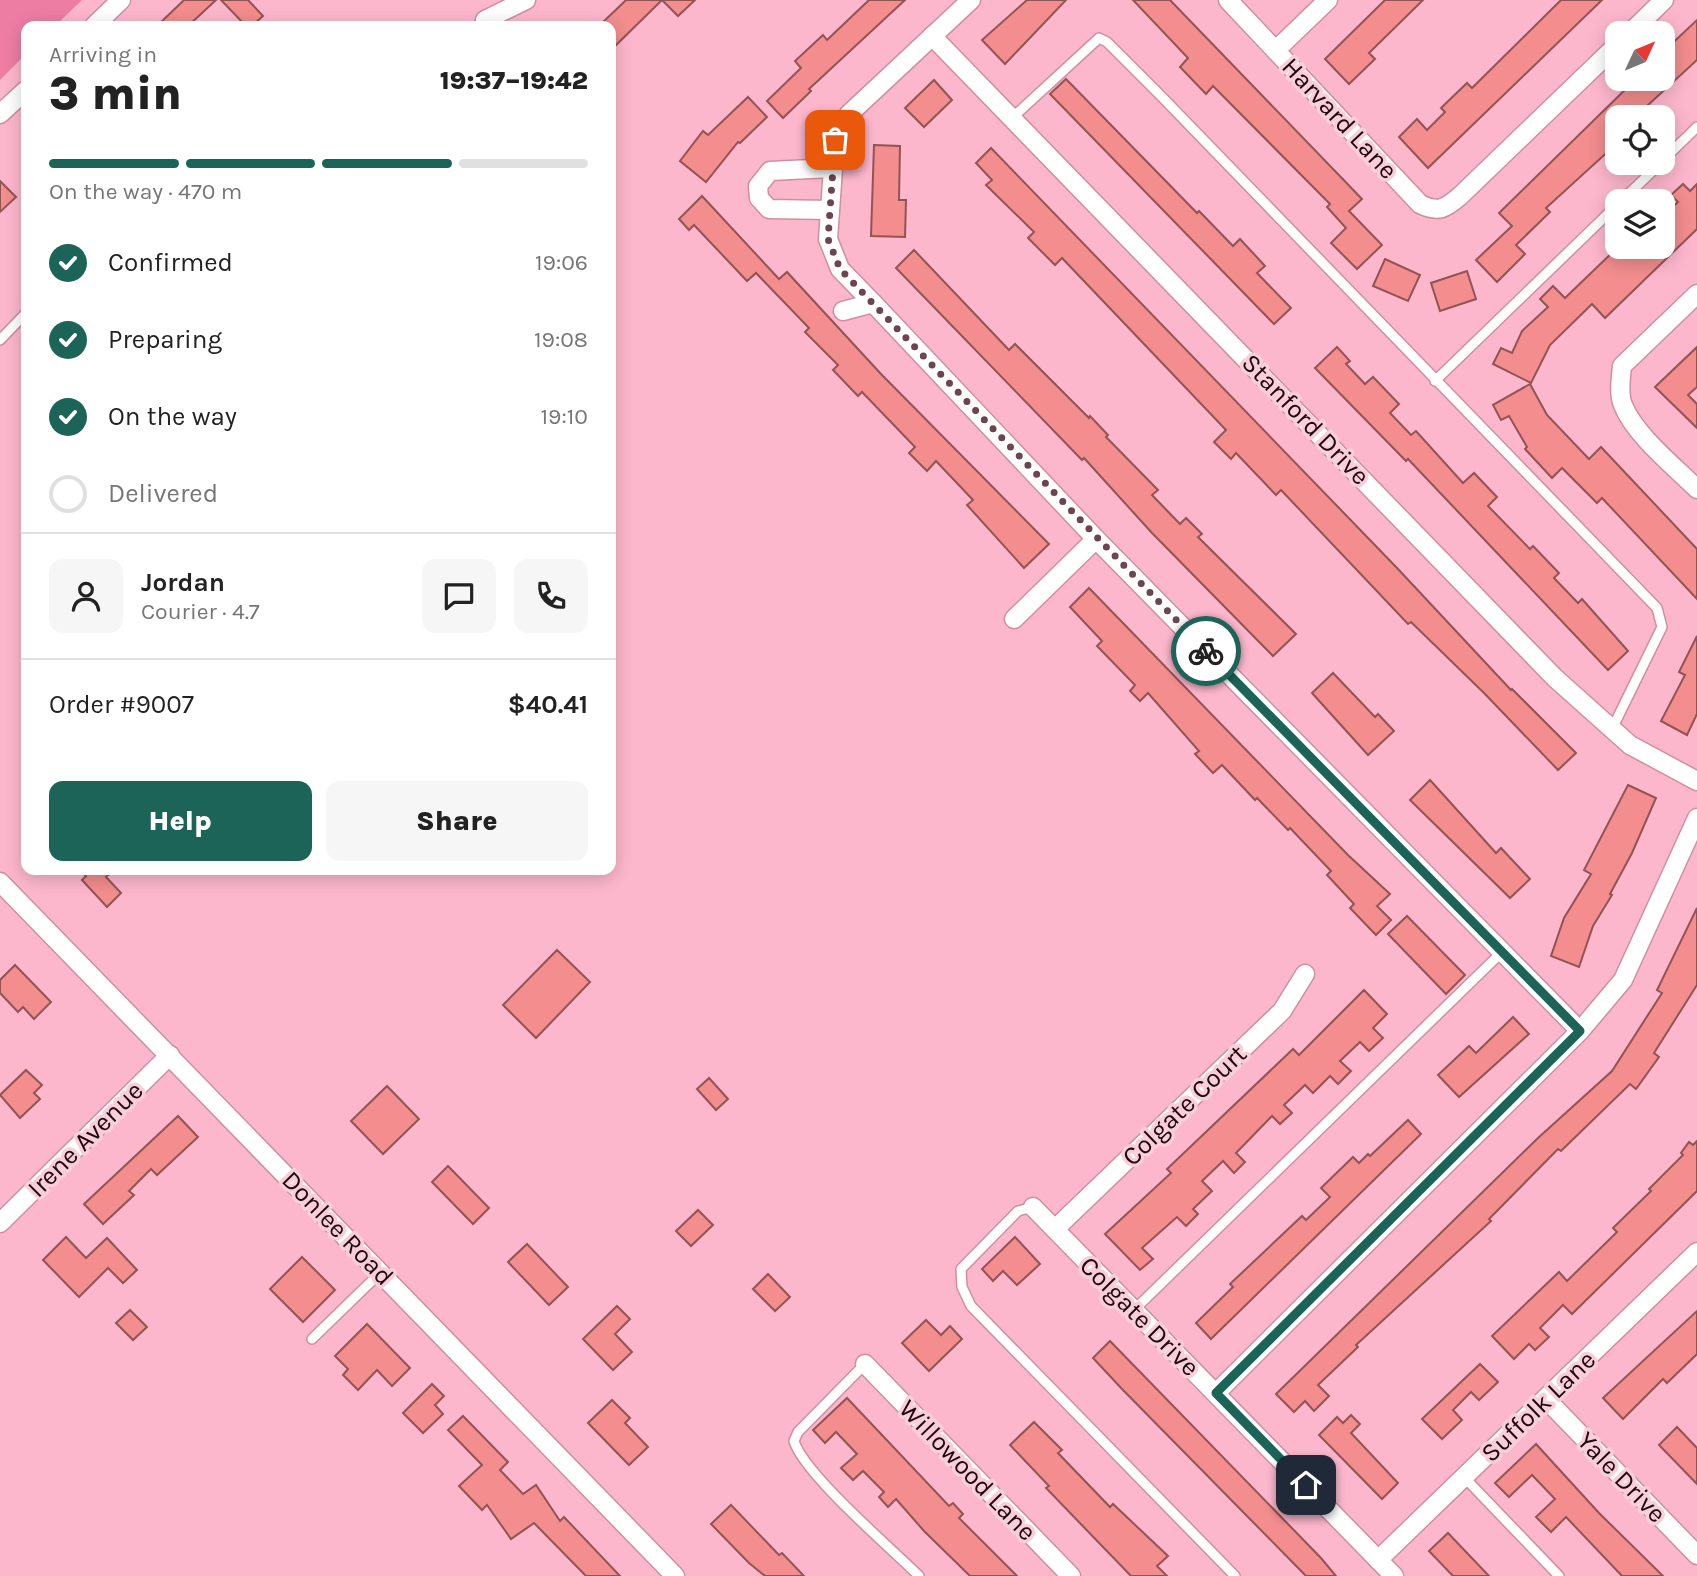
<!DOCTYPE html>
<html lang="en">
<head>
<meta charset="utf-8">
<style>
	:root { --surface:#fff; --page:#f6f6f6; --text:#222; --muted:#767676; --line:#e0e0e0; --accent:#1c6458 }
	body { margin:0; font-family:Karla,sans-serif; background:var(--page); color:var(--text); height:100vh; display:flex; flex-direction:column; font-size:26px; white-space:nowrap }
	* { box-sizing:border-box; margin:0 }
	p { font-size:23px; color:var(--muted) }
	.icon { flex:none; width:38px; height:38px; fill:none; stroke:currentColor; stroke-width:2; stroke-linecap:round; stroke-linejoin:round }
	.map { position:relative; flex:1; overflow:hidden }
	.panel { position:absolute; left:21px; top:21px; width:595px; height:854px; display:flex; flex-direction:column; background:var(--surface); border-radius:14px; box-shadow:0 4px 18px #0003 }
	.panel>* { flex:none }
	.needle { width:46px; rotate:46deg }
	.tools { position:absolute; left:1605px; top:21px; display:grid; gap:14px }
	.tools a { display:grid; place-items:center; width:70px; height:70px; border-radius:14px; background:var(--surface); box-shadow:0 4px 18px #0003; font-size:35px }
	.pin { position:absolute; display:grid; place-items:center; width:60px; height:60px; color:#fff; margin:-30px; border-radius:14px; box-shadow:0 4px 10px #0006 }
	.courier { position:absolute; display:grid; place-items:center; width:70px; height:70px; margin:-35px; border:5px solid #1c6458; border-radius:50%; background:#fff; color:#222; box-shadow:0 2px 9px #0007 }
	.head em { font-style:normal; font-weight:800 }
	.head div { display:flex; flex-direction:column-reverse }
	.head { display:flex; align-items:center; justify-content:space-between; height:119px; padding:0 28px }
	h1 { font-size:46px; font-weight:800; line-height:52px }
	.bar { display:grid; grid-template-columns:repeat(4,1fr); gap:10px 7px; align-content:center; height:84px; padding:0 28px }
	.bar i { height:9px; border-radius:5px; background:var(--line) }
	.bar .on { background:var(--accent) }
	.bar p { grid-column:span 4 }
	.line { display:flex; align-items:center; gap:18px; padding:0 28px; border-top:2px solid var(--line) }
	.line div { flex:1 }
	.round { display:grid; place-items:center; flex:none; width:74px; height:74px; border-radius:14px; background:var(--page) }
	ol { padding:0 28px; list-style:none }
	li { display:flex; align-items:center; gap:21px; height:77px }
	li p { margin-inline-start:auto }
	li .icon { padding:7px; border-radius:50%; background:var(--accent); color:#fff; stroke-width:4 }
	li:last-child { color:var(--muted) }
	li i { width:38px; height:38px; border:4px solid var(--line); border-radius:50% }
	.action { display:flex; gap:14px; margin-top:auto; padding:14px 28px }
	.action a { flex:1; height:80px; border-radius:14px; background:var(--accent); color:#fff; font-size:28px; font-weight:800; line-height:80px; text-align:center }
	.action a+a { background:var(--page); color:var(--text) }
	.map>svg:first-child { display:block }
	.green { fill:#ee7da4 }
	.building { fill:#f38d8e; stroke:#925354; stroke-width:2 }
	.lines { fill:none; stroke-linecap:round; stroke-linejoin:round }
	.service-casing { stroke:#d08ea2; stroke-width:12 }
	.minor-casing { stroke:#d08ea2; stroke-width:21 }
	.service { stroke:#fff; stroke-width:9 }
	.minor { stroke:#fff; stroke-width:18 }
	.done { stroke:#6d4552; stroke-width:7; stroke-dasharray:0 12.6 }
	.route { stroke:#1c6458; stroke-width:9 }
	.labels { text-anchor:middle; stroke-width:7; stroke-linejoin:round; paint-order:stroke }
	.street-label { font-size:26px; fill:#1f0810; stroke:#f8ced9 }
</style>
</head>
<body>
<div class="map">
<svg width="1697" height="1576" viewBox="0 0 1697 1576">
	<rect width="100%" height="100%" fill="#fdb7cc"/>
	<!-- green -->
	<path class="green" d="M0,0H82L55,26H26V54L0,80Z"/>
	<!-- building -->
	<g class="building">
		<path d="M184,0H216L188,26H157Z"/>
		<path d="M221,0H248L263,16L252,26H246Z"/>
		<path d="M626,0H662L611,50V26H599Z"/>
		<path d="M662,0H695L678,16Z"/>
		<path d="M869,0H905L809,89L811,91L783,118L767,101L801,68L795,61L823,35L827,40Z"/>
		<path d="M1027,0H1066L1005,64L982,40Z"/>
		<path d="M1133,0H1170L1362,199L1349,211L1382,245L1357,269L1331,243L1346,228L1327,207L1330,204L1213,86L1206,94L1180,67L1188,58Z"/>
		<path d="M1385,0H1423L1369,53L1375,59L1349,84L1325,59Z"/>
		<path d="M1561,0H1602L1428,168L1399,137L1417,119L1427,130L1445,112L1441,108L1467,83L1472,88Z"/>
		<path d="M1697,20V60L1635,117H1617V134L1609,142L1613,147L1546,208L1550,212L1516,245L1525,254L1497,282L1476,260L1512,226L1499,213L1636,79H1662V53Z"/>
		<path d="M1066,79L1197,213L1199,211L1233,246L1240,239L1265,266L1257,273L1291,308L1274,324L1050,94Z"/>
		<path d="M934,80L952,100L924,127L905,108Z"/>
		<path d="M748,97L767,117L740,143L738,142L706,182L680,161L703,131L708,135Z"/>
		<path d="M874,145L900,146L899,200H906L905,237L871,236Z"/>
		<path d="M991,148L1398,569L1511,690L1512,689L1576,753L1558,770L1484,693L1411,622L1408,624L1281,490L1276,495L1236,453L1231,459L1214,442L1226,430L1062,258L1055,265L1028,238L1034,232L986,185L992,180L976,163Z"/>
		<path d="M0,181L16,197L0,212Z"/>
		<path d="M1683,184L1690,191L1697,184V229L1605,318L1592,304L1550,345L1531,383L1493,364L1501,348L1512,353L1522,331L1548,307L1540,299L1553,286L1565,298L1618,247L1626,253L1632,247H1662V217L1678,202L1671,195Z"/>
		<path d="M702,196L779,279L787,272L881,374L1049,544L1024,568L967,505L973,500L936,461L927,471L909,453L915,447L862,392L858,396L833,370L838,365L805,332L809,328L756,273L747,281L694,225L689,230L679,219Z"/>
		<path d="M914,250L1009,350L1015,344L1089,418L1090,416L1108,435L1106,437L1158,490L1152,495L1180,524L1186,518L1202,534L1198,537L1296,634L1273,656L1152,533L1084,458L1082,460L896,268Z"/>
		<path d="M1385,259L1420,275L1408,301L1373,286Z"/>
		<path d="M1467,271L1476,299L1440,311L1431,283Z"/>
		<path d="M1337,347L1350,361L1346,364L1365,384L1373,377L1399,404L1390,413L1411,435L1416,431L1463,483L1474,473L1497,497L1488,506L1530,549L1533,546L1559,573L1554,578L1578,603L1582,599L1628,651L1608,670L1408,459L1406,461L1315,368Z"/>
		<path d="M1697,347V387L1688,395L1697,404V428L1655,387Z"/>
		<path d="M1530,384L1547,415L1589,459L1601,447L1697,549V599L1602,498L1597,503L1562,468L1552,478L1525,449L1527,447L1509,416L1501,420L1493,405Z"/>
		<path d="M1089,588L1348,855L1390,894L1377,906L1391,920L1376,935L1350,908L1354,904L1327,875L1331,871L1290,828L1288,830L1257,798L1255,800L1222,765L1213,773L1195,754L1199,751L1148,693L1140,701L1130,691L1135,685L1097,646L1102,641L1070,607Z"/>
		<path d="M1697,636V714L1687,735L1661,721L1685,675L1679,672Z"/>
		<path d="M1333,673L1375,717L1378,714L1394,731L1368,755L1312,693Z"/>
		<path d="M1430,780L1496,853L1501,848L1530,879L1510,898L1410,800Z"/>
		<path d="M1628,785L1656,798L1632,853L1610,894L1612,895L1593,926L1579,967L1551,956L1564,918L1591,874L1584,870Z"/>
		<path d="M80,870H113L106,877L121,893L107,907L82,880L86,876Z"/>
		<path d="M1697,908V985L1654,1053L1659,1057L1636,1089L1630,1084L1561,1151L1558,1149L1489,1219L1491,1221L1356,1345L1358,1347L1318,1385L1329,1396L1314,1411L1305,1401L1294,1412L1276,1394L1538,1138L1612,1071L1662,993L1657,990Z"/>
		<path d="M1407,916L1465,975L1446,994L1388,934Z"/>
		<path d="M557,950L590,982L536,1038L503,1005Z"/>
		<path d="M15,965L51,1002L34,1019L23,1007L18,1012L0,993V980Z"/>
		<path d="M1364,990L1387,1014L1373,1028L1383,1038L1369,1051L1360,1042L1340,1061L1351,1071L1338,1084L1330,1076L1313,1093L1305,1085L1284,1105L1292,1113L1280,1124L1272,1116L1236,1153L1245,1162L1234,1173L1223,1161L1202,1181L1212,1191L1193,1209L1198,1214L1186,1226L1177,1217L1142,1248L1153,1259L1140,1270L1105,1234L1171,1173L1167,1169L1293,1049L1299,1055Z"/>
		<path d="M1513,1017L1529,1034L1459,1097L1438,1075L1469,1046L1476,1053Z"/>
		<path d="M26,1070L42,1085L34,1093L40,1099L20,1118L0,1095Z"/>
		<path d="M709,1078L728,1099L716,1110L697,1089Z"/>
		<path d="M387,1086L419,1119L383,1154L351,1121Z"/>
		<path d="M178,1116L198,1137L157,1175L151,1169L129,1191L134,1195L103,1224L84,1204Z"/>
		<path d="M1408,1120L1421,1134L1211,1339L1196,1323L1233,1287L1230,1284L1302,1216L1306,1220L1330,1197L1321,1188L1353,1157L1359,1163L1368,1154L1370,1156Z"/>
		<path d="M1697,1141V1191L1572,1314L1563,1305L1540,1328L1549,1337L1535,1350L1529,1344L1514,1359L1492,1336L1559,1272L1567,1281L1617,1232L1613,1228L1651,1191L1649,1189L1683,1155L1681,1153L1689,1142L1693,1145Z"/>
		<path d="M448,1166L489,1208L473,1224L432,1182Z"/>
		<path d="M698,1210L713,1225L691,1246L676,1231Z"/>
		<path d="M66,1237L86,1258L107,1238L137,1270L123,1283L108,1268L79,1297L43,1260Z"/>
		<path d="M1015,1237L1040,1264L1017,1285L1003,1271L993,1281L982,1269Z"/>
		<path d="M527,1244L568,1287L549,1305L508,1262Z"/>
		<path d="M302,1257L335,1290L303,1322L270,1289Z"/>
		<path d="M768,1274L790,1297L775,1311L753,1289Z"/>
		<path d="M617,1306L630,1319L615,1334L632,1352L613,1370L583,1339Z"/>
		<path d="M130,1310L147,1327L133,1340L116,1323Z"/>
		<path d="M1697,1311V1354L1667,1383L1663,1379L1623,1419L1603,1398Z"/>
		<path d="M926,1320L941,1335L950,1326L962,1339L929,1371L902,1343Z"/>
		<path d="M367,1324L410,1368L392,1386L377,1370L358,1390L343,1375L348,1369L335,1356Z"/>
		<path d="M1110,1341L1321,1558L1336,1576H1306L1122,1389L1093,1358Z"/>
		<path d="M1480,1364L1498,1382L1479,1400L1471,1392L1453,1410L1462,1420L1442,1439L1422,1419Z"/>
		<path d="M432,1384L444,1396L435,1405L443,1414L423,1433L403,1413Z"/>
		<path d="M847,1398L949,1506L953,1503L963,1514L959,1518L1017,1576H970L924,1531L896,1499L888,1507L879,1497L884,1492L863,1471L853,1480L841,1468L857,1454L836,1432L825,1443L813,1430Z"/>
		<path d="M612,1400L630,1418L625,1423L648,1447L629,1465L588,1423Z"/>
		<path d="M1351,1415L1360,1424L1351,1433L1398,1483L1382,1499L1319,1435L1337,1417L1343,1423Z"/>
		<path d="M463,1416L508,1462L500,1470L523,1494L536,1485L560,1521L564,1517L620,1576H586L534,1523L511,1539L487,1505L482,1510L459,1486L482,1465L448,1430Z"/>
		<path d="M1034,1422L1062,1450L1058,1453L1110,1507L1113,1504L1168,1556L1157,1566L1167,1576H1131L1046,1488L1049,1486L1010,1445Z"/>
		<path d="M1677,1427L1697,1448V1484L1659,1445Z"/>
		<path d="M1536,1444L1599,1513L1663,1576H1622L1566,1517L1551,1532L1536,1517L1555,1499L1532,1475L1509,1497L1495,1483Z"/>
		<path d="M731,1505L779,1555L782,1553L804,1576H765L749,1563L711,1524Z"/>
		<path d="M1448,1533L1489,1576H1453L1429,1551Z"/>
	</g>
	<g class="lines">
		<!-- service casing -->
		<g class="service-casing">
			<g id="service">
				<path d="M1012,118L1099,38L1107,42L1163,98L1657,608L1662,627L1612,729"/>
				<path d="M1662,161L1697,127"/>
				<path d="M1621,201L1661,163"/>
				<path d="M0,340L26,313"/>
				<path d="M1435,381L1617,205"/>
				<path d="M1033,1207L1018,1211L961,1269L962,1287L971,1306L1235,1576"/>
				<path d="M1134,1310L1502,952"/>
				<path d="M312,1339L381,1272"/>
				<path d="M865,1364L798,1432L794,1441C804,1474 891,1548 919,1576"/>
				<path d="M1464,1477L1559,1576"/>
			</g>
		</g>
		<!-- minor casing -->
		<g class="minor-casing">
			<g id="minor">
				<path d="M1228,0L1420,204C1438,213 1445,209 1460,196L1617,45"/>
				<path d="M485,20L526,0"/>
				<path d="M94,26L121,0"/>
				<path d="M1630,33L1664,0"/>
				<path d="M932,36L1555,678L1630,745L1697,781"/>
				<path d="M1276,50L1328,0"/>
				<path d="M0,114L26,90"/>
				<path d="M830,210L769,209L759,198L758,186L770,171L831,168"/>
				<path d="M1697,294L1622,366C1621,378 1618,393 1623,405C1634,434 1675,467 1697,489"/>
				<path d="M873,303L840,269L828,239L835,140L849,114L971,0"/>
				<path d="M843,311L873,303L1096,539L1580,1031"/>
				<path d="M1014,619L1096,539"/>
				<path d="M0,882L675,1576"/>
				<path d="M1033,1207L1394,1576"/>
				<path d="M0,1223L170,1055"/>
				<path d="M1055,1229L1282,1011L1305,974"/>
				<path d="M865,1364L1071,1576"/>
				<path d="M1216,1393L1580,1031L1623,980L1697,818"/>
				<path d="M1546,1399L1697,1555"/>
				<path d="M1378,1560L1697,1252"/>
			</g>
		</g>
		<!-- service -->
		<use href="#service" class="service"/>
		<!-- minor -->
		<use href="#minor" class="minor"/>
	</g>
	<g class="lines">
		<!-- done -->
		<path class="done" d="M835,140L828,239L840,269L1206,651"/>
		<!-- route -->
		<path class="route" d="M1206,651L1580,1031L1216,1393L1306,1485"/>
	</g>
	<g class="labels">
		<!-- street labels -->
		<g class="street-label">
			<text transform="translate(1340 118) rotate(47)" y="9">Harvard Lane</text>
			<text transform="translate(1306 419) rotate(46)" y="9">Stanford Drive</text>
			<text transform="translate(1184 1105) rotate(-44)" y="9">Colgate Court</text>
			<text transform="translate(85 1139) rotate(-45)" y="9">Irene Avenue</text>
			<text transform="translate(338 1228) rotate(46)" y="9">Donlee Road</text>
			<text transform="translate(1140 1316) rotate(45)" y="9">Colgate Drive</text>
			<text transform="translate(1538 1406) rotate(-44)" y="9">Suffolk Lane</text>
			<text transform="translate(968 1470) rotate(46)" y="9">Willowood Lane</text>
			<text transform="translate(1622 1477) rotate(46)" y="9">Yale Drive</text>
		</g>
	</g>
</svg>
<div class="tools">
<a><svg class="needle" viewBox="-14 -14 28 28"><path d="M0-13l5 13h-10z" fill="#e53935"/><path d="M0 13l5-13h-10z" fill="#767676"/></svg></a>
<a><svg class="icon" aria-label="locate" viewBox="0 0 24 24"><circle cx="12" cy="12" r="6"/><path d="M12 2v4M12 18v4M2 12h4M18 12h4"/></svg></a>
<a><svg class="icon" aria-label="layers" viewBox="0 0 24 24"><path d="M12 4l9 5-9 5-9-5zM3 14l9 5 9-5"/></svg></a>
</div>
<div class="pin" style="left:835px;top:140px;background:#ea580c"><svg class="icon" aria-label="bag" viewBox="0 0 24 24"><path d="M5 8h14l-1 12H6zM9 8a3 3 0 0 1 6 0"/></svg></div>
<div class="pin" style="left:1306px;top:1485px;background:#1f2937"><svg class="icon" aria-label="home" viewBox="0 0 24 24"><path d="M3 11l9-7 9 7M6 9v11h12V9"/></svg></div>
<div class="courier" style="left:1206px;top:651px"><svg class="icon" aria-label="bike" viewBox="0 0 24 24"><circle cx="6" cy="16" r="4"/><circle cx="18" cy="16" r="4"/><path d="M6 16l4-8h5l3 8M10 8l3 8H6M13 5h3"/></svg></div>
<section class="panel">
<div class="head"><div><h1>3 min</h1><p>Arriving in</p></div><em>19:37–19:42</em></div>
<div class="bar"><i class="on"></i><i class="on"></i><i class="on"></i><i></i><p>On the way · 470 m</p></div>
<ol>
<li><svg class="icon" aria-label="check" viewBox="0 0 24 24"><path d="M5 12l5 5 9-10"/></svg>Confirmed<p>19:06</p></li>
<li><svg class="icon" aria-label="check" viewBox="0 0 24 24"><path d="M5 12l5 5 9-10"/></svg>Preparing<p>19:08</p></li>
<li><svg class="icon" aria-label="check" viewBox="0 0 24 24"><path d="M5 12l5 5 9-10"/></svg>On the way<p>19:10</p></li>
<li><i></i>Delivered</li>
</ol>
<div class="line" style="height:126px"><a class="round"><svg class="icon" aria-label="person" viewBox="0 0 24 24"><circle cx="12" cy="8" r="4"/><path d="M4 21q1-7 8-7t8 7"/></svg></a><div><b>Jordan</b><p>Courier · 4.7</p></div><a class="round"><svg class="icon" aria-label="chat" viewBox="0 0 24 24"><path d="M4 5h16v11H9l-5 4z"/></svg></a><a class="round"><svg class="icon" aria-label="phone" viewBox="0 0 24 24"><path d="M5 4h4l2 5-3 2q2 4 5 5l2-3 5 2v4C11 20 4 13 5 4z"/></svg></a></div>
<div class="line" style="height:91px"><div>Order #9007</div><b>$40.41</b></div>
<div class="action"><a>Help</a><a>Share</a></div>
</section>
</div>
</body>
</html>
